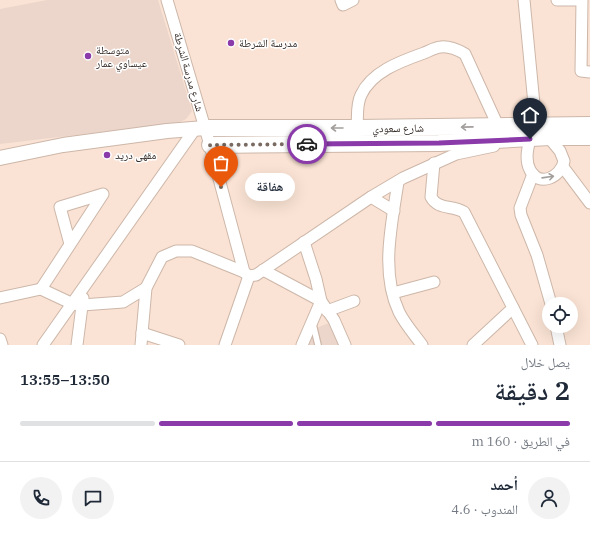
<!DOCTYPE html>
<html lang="ar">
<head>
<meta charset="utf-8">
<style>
	:root { --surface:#fff; --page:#f2f2f3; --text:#1f2937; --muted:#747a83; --line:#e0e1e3; --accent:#8a3aa9 }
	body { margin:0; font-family:"IBM Plex Serif","Noto Naskh Arabic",serif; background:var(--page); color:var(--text); direction:rtl; height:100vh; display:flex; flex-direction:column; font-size:15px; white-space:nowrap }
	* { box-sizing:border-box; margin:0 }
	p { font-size:13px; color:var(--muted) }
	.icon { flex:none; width:22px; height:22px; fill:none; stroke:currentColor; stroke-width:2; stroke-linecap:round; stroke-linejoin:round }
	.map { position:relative; height:345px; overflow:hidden; direction:ltr }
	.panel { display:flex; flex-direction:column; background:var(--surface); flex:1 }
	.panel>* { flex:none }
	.controls { position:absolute; left:542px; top:297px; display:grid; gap:8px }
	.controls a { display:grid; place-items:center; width:36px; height:36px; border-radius:50%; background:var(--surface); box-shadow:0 4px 16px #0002; font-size:20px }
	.pin { position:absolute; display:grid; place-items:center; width:34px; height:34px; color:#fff; margin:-41px -17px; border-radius:50% 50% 50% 0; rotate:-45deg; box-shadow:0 0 4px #0007 }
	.pin .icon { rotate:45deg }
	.courier { position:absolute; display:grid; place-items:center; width:40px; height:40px; margin:-20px; border:3px solid #8a3aa9; border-radius:50%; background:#fff; color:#222; box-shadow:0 1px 5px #0007 }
	.bubble { position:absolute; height:28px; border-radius:14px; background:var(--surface); box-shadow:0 4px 16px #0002; font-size:13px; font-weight:600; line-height:28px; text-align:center; direction:rtl }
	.headline em { font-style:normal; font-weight:600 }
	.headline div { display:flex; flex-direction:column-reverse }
	.headline { display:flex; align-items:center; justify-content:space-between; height:68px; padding:0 20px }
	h1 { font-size:26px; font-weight:600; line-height:30px }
	.bar { display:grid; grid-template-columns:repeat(4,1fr); gap:6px 4px; align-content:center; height:48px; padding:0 20px }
	.bar i { height:5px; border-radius:3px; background:var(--line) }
	.bar .current { background:var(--accent) }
	.bar p { grid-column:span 4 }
	.line { display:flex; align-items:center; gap:10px; padding:0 20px; border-top:1px solid var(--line) }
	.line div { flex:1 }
	.round { display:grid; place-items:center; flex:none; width:42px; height:42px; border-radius:21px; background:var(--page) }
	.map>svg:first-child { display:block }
	.education { fill:#ecd6cb }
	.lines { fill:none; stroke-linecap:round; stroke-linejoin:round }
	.service-casing { stroke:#cdb7a9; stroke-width:8 }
	.minor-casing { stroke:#cdb7a9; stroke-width:13 }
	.tertiary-casing { stroke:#cdb7a9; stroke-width:16 }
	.secondary-casing { stroke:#cdb7a9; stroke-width:18 }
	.service { stroke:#fff; stroke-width:5.5 }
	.minor { stroke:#fff; stroke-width:11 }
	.tertiary { stroke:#fff; stroke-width:14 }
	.secondary { stroke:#fff; stroke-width:16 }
	.oneway { stroke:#a39f9d }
	.done { stroke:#796b62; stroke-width:4; stroke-dasharray:0 7.2 }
	.route { stroke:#8a3aa9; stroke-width:5 }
	.poi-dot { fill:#8a3aa9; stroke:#fff; stroke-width:1.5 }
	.labels { text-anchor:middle; stroke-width:3; stroke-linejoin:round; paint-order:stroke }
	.poi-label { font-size:11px; fill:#332a25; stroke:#fff; text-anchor:start }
	.street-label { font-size:11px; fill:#332a25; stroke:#fff }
</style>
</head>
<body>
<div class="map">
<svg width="590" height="345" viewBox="0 0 590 345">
	<rect width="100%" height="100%" fill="#fae3d4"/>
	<!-- education -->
	<g class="education">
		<path d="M47,0H158L190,104L192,111L186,119L178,123L0,144V9Z"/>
		<path d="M331,322L341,345H301L314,329Z"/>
	</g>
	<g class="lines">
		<!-- service casing -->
		<g class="service-casing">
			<path id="service" d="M313,324L318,345"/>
		</g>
		<!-- minor casing -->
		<g class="minor-casing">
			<g id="minor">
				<path d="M167,0L210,145L244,272L249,276L256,275L371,197L403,178L456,154L494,146"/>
				<path d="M341,0L343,5L353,0"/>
				<path d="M524,0L536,125C530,137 523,157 530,170C539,188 561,177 564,161L560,151L546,134"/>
				<path d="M557,0H582L581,71L590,72"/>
				<path d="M357,128C358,117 356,105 361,95C372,71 402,61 424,53C429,51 436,47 441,47C450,46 458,50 465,54L498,126"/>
				<path d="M434,163L431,197C438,210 452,205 464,212L532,345"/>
				<path d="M563,167L590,203"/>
				<path d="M533,174L520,208L521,215L537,255L551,304"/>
				<path d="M398,182C392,223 380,272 399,312C405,324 414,334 422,345"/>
				<path d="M371,197L394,211"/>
				<path d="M263,270L321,301L334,320L345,345"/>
				<path d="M41,289L103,194L60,207L70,244"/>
				<path d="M393,293L434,282"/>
				<path d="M0,298L41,289L73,304L82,305L123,302L146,288"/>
				<path d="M327,311L354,301"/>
				<path d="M556,326L560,345"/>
				<path d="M142,333L179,345"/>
				<path d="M0,339L2,345"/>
				<path d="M43,345L195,129"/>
				<path d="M77,345L83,298"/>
				<path d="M141,345L146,288L162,257L176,251H192L244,272"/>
				<path d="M225,345L249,276"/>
				<path d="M302,345L321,301L316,279L304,242"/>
				<path d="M473,345L513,308"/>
			</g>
		</g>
		<!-- tertiary casing -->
		<g class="tertiary-casing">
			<path id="tertiary" d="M0,158L63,145L167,131L205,128"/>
		</g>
		<!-- secondary casing -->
		<g class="secondary-casing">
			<g id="secondary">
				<path d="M205,128H357L590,125"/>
				<path d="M210,145L439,143L550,137H590"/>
			</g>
		</g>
		<!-- service -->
		<use href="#service" class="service"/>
		<!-- minor -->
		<use href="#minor" class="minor"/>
		<!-- tertiary -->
		<use href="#tertiary" class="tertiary"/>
		<!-- secondary -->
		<use href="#secondary" class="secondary"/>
	</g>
	<!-- one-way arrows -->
	<defs><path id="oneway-shaft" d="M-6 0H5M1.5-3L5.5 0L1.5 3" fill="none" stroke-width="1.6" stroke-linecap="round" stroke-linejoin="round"/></defs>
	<g class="oneway">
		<use href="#oneway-shaft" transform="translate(467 127) rotate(179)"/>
		<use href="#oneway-shaft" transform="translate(337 128) rotate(180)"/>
		<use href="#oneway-shaft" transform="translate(548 177) rotate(-8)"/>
	</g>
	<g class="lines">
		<!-- done -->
		<path class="done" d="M221,187L210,145L307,144"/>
		<!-- route -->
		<path class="route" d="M307,144L439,143L530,139"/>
	</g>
	<!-- markers -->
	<g class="poi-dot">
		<circle cx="231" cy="43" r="4"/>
		<circle cx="88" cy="56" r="4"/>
		<circle cx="107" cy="155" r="4"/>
	</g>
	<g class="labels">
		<!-- poi labels -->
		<g class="poi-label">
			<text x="239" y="47">مدرسة الشرطة</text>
			<text x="96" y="54">متوسطة<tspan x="96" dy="13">عيساوي عمار</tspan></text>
			<text x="115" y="159">مقهى دريد</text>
		</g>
		<!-- street labels -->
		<g class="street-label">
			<text transform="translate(189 72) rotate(74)" y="4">شارع مدرسة الشرطة</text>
			<text transform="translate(398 128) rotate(-1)" y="4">شارع سعودي</text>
		</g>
	</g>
</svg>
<div class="controls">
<a><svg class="icon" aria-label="locate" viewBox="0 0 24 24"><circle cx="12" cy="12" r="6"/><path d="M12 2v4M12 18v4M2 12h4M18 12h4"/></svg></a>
</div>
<div class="pin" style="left:221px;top:187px;background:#ea580c"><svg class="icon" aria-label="bag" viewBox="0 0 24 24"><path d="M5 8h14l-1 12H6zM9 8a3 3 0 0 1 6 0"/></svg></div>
<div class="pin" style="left:530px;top:139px;background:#1f2937"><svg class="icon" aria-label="home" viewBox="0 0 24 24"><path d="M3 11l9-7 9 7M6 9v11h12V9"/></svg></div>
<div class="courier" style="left:307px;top:144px"><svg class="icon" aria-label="car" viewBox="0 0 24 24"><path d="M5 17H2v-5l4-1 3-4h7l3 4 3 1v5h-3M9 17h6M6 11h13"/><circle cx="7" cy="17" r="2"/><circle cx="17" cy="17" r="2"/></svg></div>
<div class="bubble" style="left:245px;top:173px;width:50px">هفاقة</div>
</div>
<section class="panel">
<div class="headline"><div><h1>2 دقيقة</h1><p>يصل خلال</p></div><em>13:50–13:55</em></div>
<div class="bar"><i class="current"></i><i class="current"></i><i class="current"></i><i></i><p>في الطريق · 160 m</p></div>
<div class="line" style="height:72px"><a class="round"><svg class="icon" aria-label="person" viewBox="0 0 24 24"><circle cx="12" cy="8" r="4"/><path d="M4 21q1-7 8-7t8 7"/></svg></a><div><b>أحمد</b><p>المندوب · 4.6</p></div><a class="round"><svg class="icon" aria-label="chat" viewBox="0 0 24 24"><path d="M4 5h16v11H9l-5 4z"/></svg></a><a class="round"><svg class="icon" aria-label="phone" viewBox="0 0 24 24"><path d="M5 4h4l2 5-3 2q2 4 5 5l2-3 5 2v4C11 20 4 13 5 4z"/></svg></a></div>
</section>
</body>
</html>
